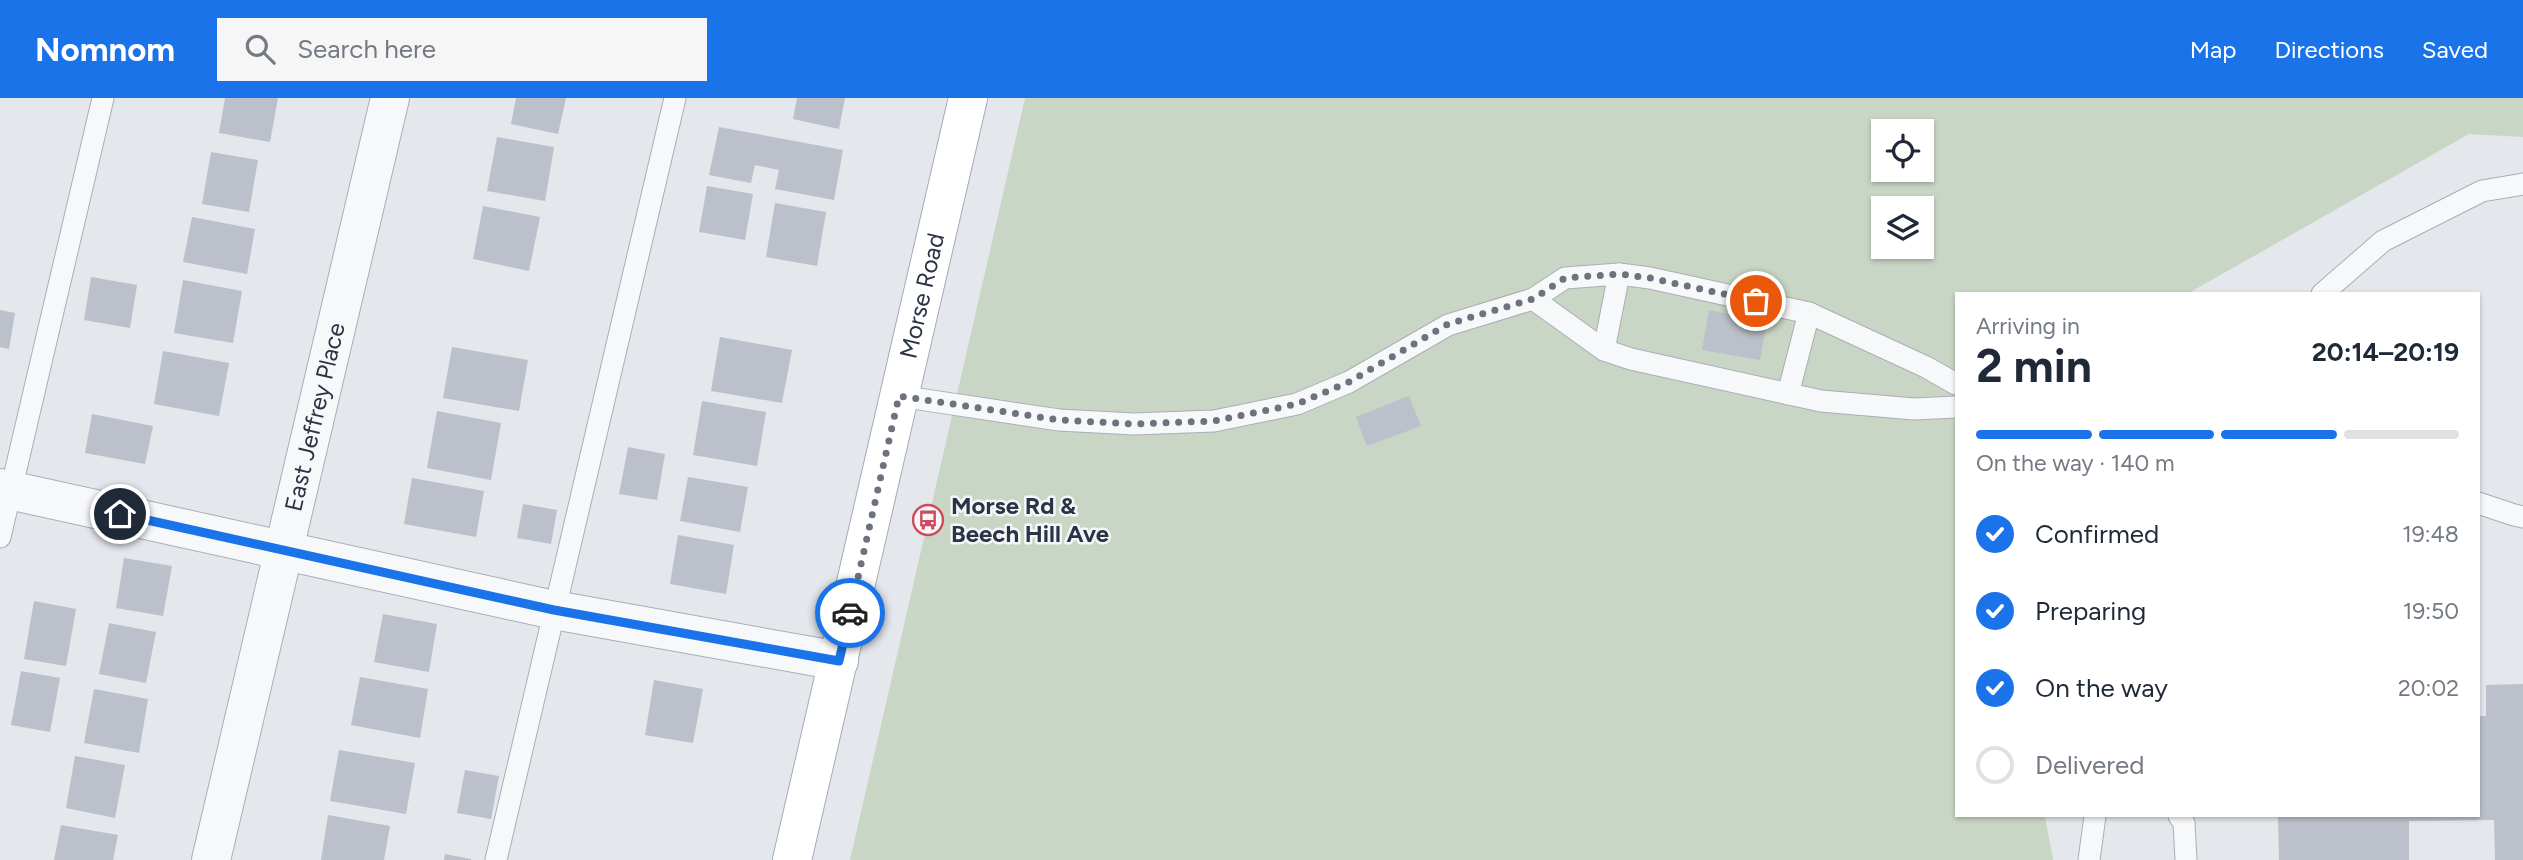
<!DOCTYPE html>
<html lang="en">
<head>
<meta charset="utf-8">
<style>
	:root { --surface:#fff; --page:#f6f6f7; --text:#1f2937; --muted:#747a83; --line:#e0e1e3; --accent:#1a73e8 }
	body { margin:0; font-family:Figtree,sans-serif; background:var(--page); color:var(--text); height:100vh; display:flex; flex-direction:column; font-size:26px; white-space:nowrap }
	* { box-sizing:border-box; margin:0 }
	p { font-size:23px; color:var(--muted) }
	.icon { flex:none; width:38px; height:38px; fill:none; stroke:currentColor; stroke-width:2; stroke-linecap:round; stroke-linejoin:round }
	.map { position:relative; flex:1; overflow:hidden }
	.details { position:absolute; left:1955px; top:194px; width:525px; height:525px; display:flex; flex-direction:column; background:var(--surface); border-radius:0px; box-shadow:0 2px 5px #0004 }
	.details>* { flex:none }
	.controls { position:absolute; left:1871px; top:21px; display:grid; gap:14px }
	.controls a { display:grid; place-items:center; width:63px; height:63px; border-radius:0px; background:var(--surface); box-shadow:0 2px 5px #0004; font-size:35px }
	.pin { position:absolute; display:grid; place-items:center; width:60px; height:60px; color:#fff; margin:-30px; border:4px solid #fff; border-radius:50%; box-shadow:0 2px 7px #0007 }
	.courier { position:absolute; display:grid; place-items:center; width:70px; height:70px; margin:-35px; border:5px solid #1a73e8; border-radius:50%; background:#fff; color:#222; box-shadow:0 2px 9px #0007 }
	.head em { font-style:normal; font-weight:700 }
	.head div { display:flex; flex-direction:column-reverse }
	.head { display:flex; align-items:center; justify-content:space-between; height:119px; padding:0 21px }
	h1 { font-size:46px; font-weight:700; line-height:52px }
	.bar { display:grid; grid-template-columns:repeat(4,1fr); gap:10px 7px; align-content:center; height:84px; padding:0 21px }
	.bar i { height:9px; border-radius:5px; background:var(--line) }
	.bar .on { background:var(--accent) }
	.bar p { grid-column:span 4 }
	ol { padding:0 21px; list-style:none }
	li { display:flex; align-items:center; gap:21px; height:77px }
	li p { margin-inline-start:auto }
	li .icon { padding:7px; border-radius:50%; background:var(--accent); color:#fff; stroke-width:4 }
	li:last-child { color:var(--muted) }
	li i { width:38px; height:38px; border:4px solid var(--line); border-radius:50% }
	header { display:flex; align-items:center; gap:42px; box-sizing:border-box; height:98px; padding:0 35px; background:var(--accent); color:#fff }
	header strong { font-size:33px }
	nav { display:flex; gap:38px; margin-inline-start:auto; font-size:24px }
	.search { width:490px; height:63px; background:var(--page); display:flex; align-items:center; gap:18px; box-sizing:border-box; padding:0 24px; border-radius:0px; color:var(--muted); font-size:26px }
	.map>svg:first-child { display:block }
	.green { fill:#c9d6c5; fill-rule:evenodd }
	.building { fill:#bbc0ca }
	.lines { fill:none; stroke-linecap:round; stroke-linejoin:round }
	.service-casing { stroke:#a9aeb7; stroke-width:23 }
	.minor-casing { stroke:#a9aeb7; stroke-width:40 }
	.primary-casing { stroke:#a3abb8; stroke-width:40 }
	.service { stroke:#f7f8fa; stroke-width:21 }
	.minor { stroke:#f7f8fa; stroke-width:38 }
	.primary { stroke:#fff; stroke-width:38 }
	.done { stroke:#6c737f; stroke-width:7; stroke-dasharray:0 12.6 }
	.route { stroke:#1a73e8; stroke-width:9 }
	.labels { text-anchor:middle; stroke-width:5; stroke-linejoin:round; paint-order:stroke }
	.street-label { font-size:24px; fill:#2b3445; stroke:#f4f6f9 }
	.poi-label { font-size:24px; font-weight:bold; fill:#2b3445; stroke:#f4f6f9; text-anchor:start }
</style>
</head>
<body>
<header>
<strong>Nomnom</strong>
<div class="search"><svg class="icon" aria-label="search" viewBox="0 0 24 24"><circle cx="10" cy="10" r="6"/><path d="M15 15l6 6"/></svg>Search here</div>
<nav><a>Map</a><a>Directions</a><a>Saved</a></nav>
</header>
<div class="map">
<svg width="2523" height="762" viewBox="0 0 2523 762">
	<rect width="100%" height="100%" fill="#e4e7ec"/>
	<!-- green -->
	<path class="green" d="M1025,0H2523V39L2469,36L2187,196H1956V718H2045L2053,762H850ZM1883,33H1922V72H1883ZM1883,110H1922V149H1883Z"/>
	<!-- building -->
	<g class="building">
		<path d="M225,0H278L270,44L219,35Z"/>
		<path d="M516,0H566L558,36L511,26Z"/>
		<path d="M797,0H845L839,31L793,21Z"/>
		<path d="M719,29L843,52L834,102L775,91L779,72L755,67L751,85L709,77Z"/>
		<path d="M497,39L554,49L545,103L487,93Z"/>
		<path d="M211,54L258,62L249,114L202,106Z"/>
		<path d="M707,88L753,96L745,142L699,134Z"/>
		<path d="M775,105L826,114L817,168L766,159Z"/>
		<path d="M483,108L540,119L529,173L473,161Z"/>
		<path d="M192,119L255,131L247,176L183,164Z"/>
		<path d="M91,179L137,187L130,230L84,222Z"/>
		<path d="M183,182L242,193L233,245L174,235Z"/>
		<path d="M0,212L15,215L9,251L0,249Z"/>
		<path d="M1709,212L1767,223L1760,262L1702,252Z"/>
		<path d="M720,239L792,252L782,305L711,293Z"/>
		<path d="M452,249L528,262L519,313L443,300Z"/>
		<path d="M163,253L229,265L219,318L154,306Z"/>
		<path d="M1409,298L1421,328L1367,348L1356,319Z"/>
		<path d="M702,303L766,314L757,368L693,357Z"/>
		<path d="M437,313L501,325L491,382L427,370Z"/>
		<path d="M92,316L153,328L145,366L85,355Z"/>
		<path d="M628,349L665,356L657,402L619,396Z"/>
		<path d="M688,379L748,389L740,434L680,423Z"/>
		<path d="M412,380L484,393L476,439L404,426Z"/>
		<path d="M523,406L557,412L551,446L517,440Z"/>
		<path d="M678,437L734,447L726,496L670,486Z"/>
		<path d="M124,460L172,468L163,518L116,510Z"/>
		<path d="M34,503L76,511L66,568L24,561Z"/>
		<path d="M383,516L437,526L429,574L374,564Z"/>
		<path d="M109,525L156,534L146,585L99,576Z"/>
		<path d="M21,573L60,580L50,634L11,627Z"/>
		<path d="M360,579L428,591L420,640L351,627Z"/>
		<path d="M654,582L703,591L693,645L645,637Z"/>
		<path d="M2523,586V762H2495L2494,722L2409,723V762H2279L2278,718H2478V618H2486V587Z"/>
		<path d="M94,591L148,601L139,655L84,645Z"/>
		<path d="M339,652L415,665L406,716L330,703Z"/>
		<path d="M75,658L125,667L115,720L66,710Z"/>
		<path d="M465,672L499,678L491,721L457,715Z"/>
		<path d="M328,717L390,728L384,762H321Z"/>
		<path d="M61,727L118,737L113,762H54Z"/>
		<path d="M445,756L471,761V762H444Z"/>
	</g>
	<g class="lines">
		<!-- service casing -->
		<g class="service-casing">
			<g id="service">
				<path d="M2322,196L2383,143L2482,93L2523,86"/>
				<path d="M1533,201L1604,252L1631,261L1821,303L1914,311L1956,309"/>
				<path d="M1604,252L1619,176"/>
				<path d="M1788,296L1809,215"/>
				<path d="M899,298L1059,322L1134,326L1214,323L1297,306L1349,284L1448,227L1533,201L1565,180L1619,176L1650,180L1809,215L1926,269L1956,286"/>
				<path d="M2478,405L2514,417L2523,419"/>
				<path d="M0,439L103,0"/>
				<path d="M2179,718L2184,725L2186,762"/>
				<path d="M496,762L675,0"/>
				<path d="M2089,762L2095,718"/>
			</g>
		</g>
		<!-- minor casing -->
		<g class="minor-casing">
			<g id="minor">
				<path d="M0,390L554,512L839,563"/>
				<path id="s1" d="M211,762L390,0"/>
			</g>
		</g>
		<!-- primary casing -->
		<g class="primary-casing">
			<g id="primary">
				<path id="s2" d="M792,762L968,0"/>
			</g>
		</g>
		<!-- service -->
		<use href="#service" class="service"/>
		<!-- minor -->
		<use href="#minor" class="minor"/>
		<!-- primary -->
		<use href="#primary" class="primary"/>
	</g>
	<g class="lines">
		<!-- done -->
		<path class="done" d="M850,515L899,298L1059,322L1134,326L1214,323L1297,306L1349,284L1448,226L1533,201L1565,180L1619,176L1650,180L1756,203"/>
		<!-- route -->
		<path class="route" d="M120,416L554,512L839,563L850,515"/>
	</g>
	<!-- icons -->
	<defs>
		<g id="bus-ring" transform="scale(1.575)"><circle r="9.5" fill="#f4f6f9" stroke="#d1495b" stroke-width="1.5"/><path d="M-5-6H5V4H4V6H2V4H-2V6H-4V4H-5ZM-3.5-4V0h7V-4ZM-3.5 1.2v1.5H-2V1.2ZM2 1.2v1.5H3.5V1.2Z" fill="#d1495b"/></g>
	</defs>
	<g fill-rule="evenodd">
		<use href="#bus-ring" x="928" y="422"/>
	</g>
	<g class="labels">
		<!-- street labels -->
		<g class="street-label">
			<text dy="8" stroke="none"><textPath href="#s2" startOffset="579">Morse Road</textPath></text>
			<text dy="8" stroke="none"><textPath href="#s1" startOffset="455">East Jeffrey Place</textPath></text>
		</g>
		<!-- poi labels -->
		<g class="poi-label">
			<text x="951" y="416">Morse Rd &amp;<tspan x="951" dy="28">Beech Hill Ave</tspan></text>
		</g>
	</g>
</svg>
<div class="controls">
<a><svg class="icon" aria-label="locate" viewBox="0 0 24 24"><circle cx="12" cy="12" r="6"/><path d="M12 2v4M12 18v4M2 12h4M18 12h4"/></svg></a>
<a><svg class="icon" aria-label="layers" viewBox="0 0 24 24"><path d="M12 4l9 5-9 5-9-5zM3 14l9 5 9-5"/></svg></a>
</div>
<div class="pin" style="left:1756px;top:203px;background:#ea580c"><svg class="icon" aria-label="bag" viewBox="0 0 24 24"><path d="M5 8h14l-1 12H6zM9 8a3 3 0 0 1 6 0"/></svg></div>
<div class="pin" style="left:120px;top:416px;background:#1f2937"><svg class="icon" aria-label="home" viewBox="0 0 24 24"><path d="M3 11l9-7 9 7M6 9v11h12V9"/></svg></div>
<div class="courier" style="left:850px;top:515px"><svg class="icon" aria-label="car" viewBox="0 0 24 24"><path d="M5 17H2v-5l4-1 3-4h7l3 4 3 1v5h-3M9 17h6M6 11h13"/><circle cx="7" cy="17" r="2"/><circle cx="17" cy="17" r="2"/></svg></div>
<section class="details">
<div class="head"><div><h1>2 min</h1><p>Arriving in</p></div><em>20:14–20:19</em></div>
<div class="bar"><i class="on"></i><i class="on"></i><i class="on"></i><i></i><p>On the way · 140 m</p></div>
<ol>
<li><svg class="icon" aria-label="check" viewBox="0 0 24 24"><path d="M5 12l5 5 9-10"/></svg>Confirmed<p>19:48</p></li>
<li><svg class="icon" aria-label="check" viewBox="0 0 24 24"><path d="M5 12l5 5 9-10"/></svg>Preparing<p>19:50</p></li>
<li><svg class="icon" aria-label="check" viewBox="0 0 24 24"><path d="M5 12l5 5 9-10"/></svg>On the way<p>20:02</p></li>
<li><i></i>Delivered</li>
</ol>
</section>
</div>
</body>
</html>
